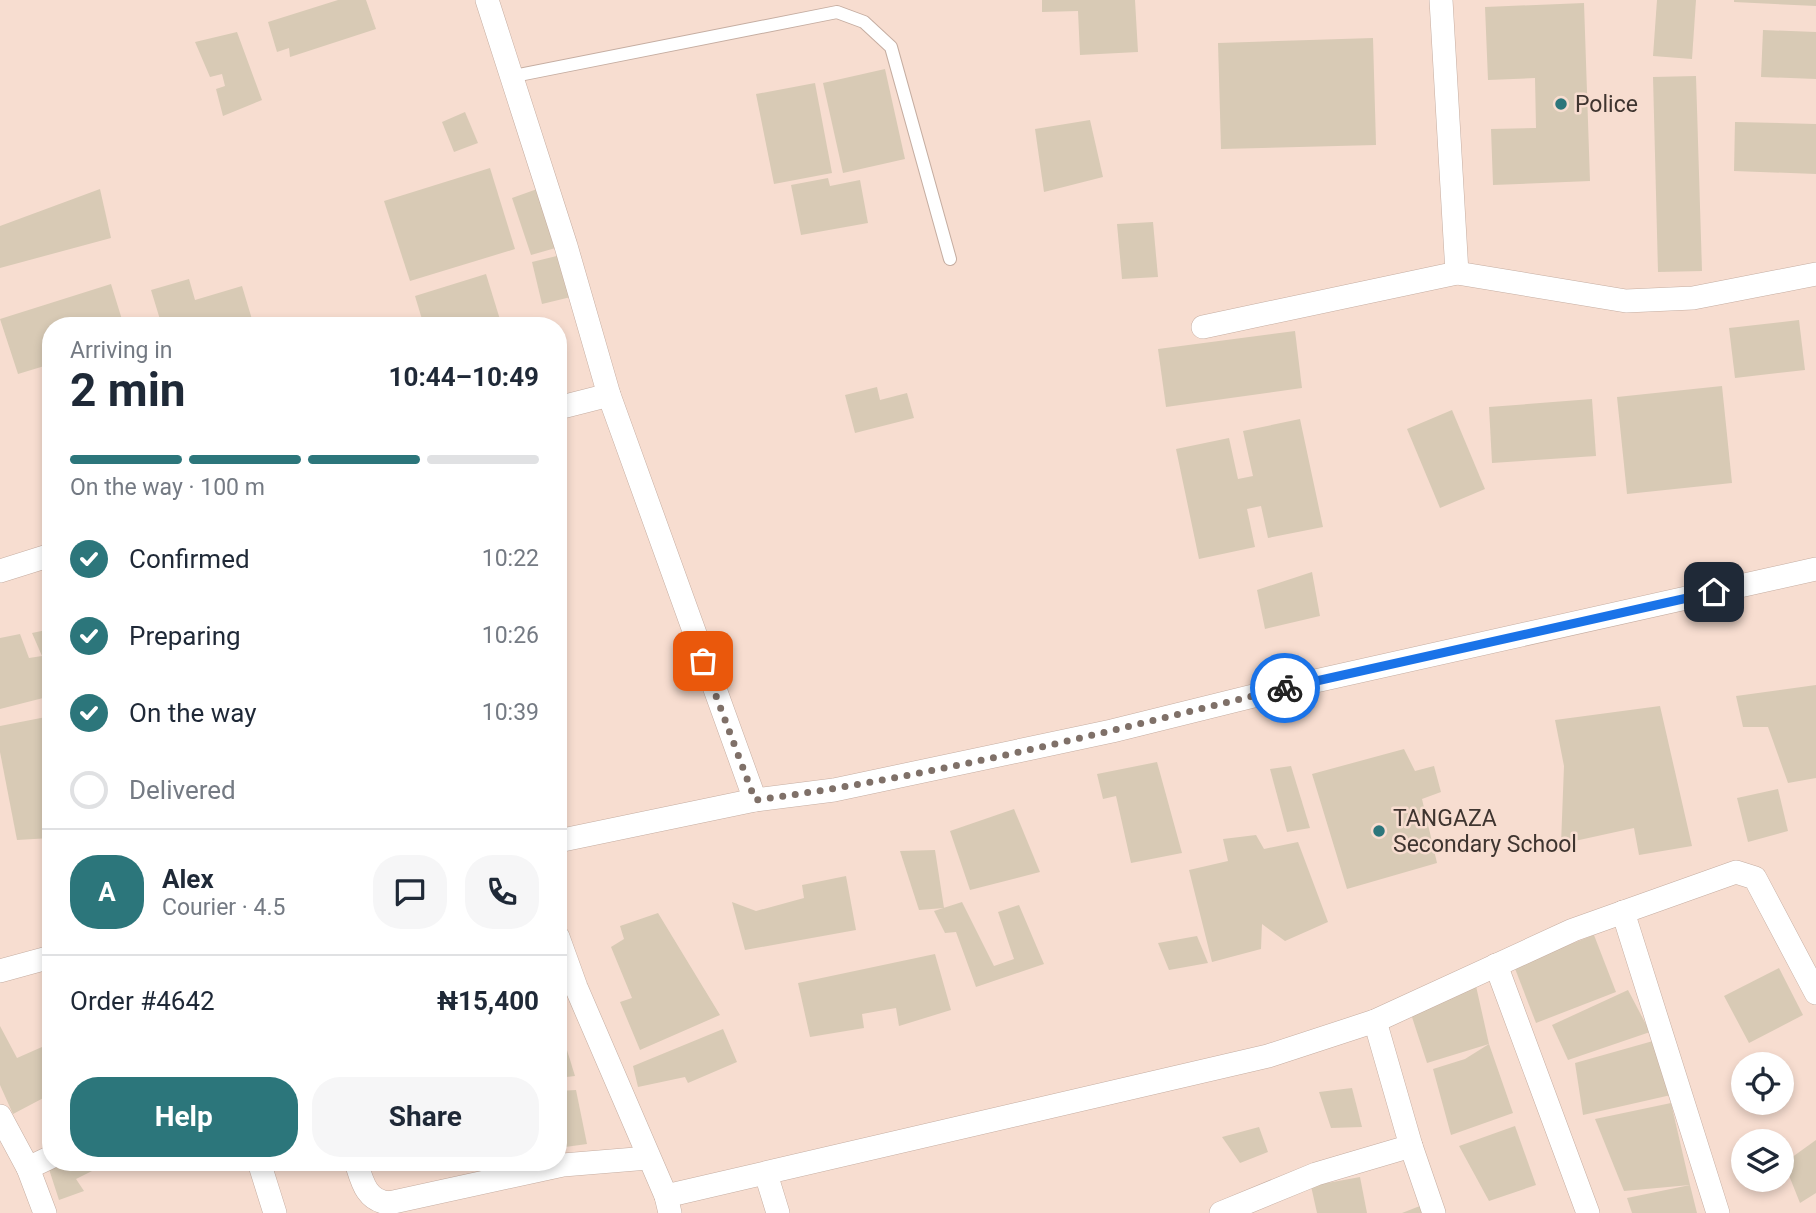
<!DOCTYPE html>
<html lang="en">
<head>
<meta charset="utf-8">
<style>
	:root { --surface:#fff; --page:#f6f6f7; --text:#1f2937; --muted:#747a83; --line:#e0e1e3; --accent:#2c767b }
	body { margin:0; font-family:Roboto,sans-serif; background:var(--page); color:var(--text); height:100vh; display:flex; flex-direction:column; font-size:26px; white-space:nowrap }
	* { box-sizing:border-box; margin:0 }
	p { font-size:23px; color:var(--muted) }
	.icon { flex:none; width:38px; height:38px; fill:none; stroke:currentColor; stroke-width:2; stroke-linecap:round; stroke-linejoin:round }
	.map { position:relative; flex:1; overflow:hidden }
	.drawer { position:absolute; left:42px; top:317px; width:525px; height:854px; display:flex; flex-direction:column; background:var(--surface); border-radius:28px; box-shadow:0 4px 10px #0003 }
	.drawer>* { flex:none }
	.fabs { position:absolute; left:1731px; top:1052px; display:grid; gap:14px }
	.fabs a { display:grid; place-items:center; width:63px; height:63px; border-radius:50%; background:var(--surface); box-shadow:0 4px 10px #0003; font-size:35px }
	.pin { position:absolute; display:grid; place-items:center; width:60px; height:60px; color:#fff; margin:-30px; border-radius:14px; box-shadow:0 4px 10px #0006 }
	.courier { position:absolute; display:grid; place-items:center; width:70px; height:70px; margin:-35px; border:5px solid #1a73e8; border-radius:50%; background:#fff; color:#222; box-shadow:0 2px 9px #0007 }
	.overview em { font-style:normal; font-weight:700 }
	.overview div { display:flex; flex-direction:column-reverse }
	.overview { display:flex; align-items:center; justify-content:space-between; height:119px; padding:0 28px }
	h1 { font-size:46px; font-weight:700; line-height:52px }
	.bar { display:grid; grid-template-columns:repeat(4,1fr); gap:10px 7px; align-content:center; height:84px; padding:0 28px }
	.bar i { height:9px; border-radius:5px; background:var(--line) }
	.bar .on { background:var(--accent) }
	.bar p { grid-column:span 4 }
	.line { display:flex; align-items:center; gap:18px; padding:0 28px; border-top:2px solid var(--line) }
	.line div { flex:1 }
	.round { display:grid; place-items:center; flex:none; width:74px; height:74px; border-radius:28px; background:var(--page) }
	ol { padding:0 28px; list-style:none }
	li { display:flex; align-items:center; gap:21px; height:77px }
	li p { margin-inline-start:auto }
	li .icon { padding:7px; border-radius:50%; background:var(--accent); color:#fff; stroke-width:4 }
	li:last-child { color:var(--muted) }
	li i { width:38px; height:38px; border:4px solid var(--line); border-radius:50% }
	.action { display:flex; gap:14px; margin-top:auto; padding:14px 28px }
	.action a { flex:1; height:80px; border-radius:28px; background:var(--accent); color:#fff; font-size:28px; font-weight:700; line-height:80px; text-align:center }
	.action a+a { background:var(--page); color:var(--text) }
	.map>svg:first-child { display:block }
	.building { fill:#d8cab5 }
	.lines { fill:none; stroke-linecap:round; stroke-linejoin:round }
	.lane-casing { stroke:#c5ada1; stroke-width:14 }
	.street-casing { stroke:#c5ada1; stroke-width:24 }
	.lane { stroke:#fff; stroke-width:12 }
	.street { stroke:#fff; stroke-width:23 }
	.done { stroke:#7f7068; stroke-width:7; stroke-dasharray:0 12.6 }
	.route { stroke:#1a73e8; stroke-width:9 }
	.poi-dot { fill:#2c767b; stroke:#f7ddd0; stroke-width:2.5 }
	.labels { text-anchor:middle; stroke-width:5; stroke-linejoin:round; paint-order:stroke }
	.poi-label { font-size:23px; fill:#3f3530; stroke:#f7ddd0; text-anchor:start }
</style>
</head>
<body>
<div class="map">
<svg width="1816" height="1213" viewBox="0 0 1816 1213">
	<rect width="100%" height="100%" fill="#f7ddd0"/>
	<!-- building -->
	<g class="building">
		<path d="M338,0H366L376,29L290,57L289,48L277,52L268,22Z"/>
		<path d="M1042,0H1135L1138,52L1080,55L1078,11L1042,12Z"/>
		<path d="M1657,0H1696L1692,59L1653,56Z"/>
		<path d="M1734,0H1816V6L1734,2Z"/>
		<path d="M1584,3L1590,181L1493,185L1491,129L1536,128L1535,78L1488,80L1485,7Z"/>
		<path d="M1763,30L1816,32V79L1761,77Z"/>
		<path d="M237,32L262,100L223,116L216,89L225,86L222,74L210,77L195,42Z"/>
		<path d="M1373,38L1376,145L1221,149L1218,43Z"/>
		<path d="M885,69L905,159L843,173L823,83Z"/>
		<path d="M1696,76L1702,271L1658,272L1653,77Z"/>
		<path d="M815,83L832,173L774,184L756,94Z"/>
		<path d="M465,112L478,143L454,152L442,122Z"/>
		<path d="M1090,120L1103,177L1044,192L1035,129Z"/>
		<path d="M1735,122L1816,124V174L1734,171Z"/>
		<path d="M490,168L515,249L410,281L384,201Z"/>
		<path d="M828,178L830,186L860,180L868,223L801,235L791,185Z"/>
		<path d="M540,188L559,247L531,255L512,198Z"/>
		<path d="M100,189L111,238L0,268V226Z"/>
		<path d="M1153,222L1158,277L1122,279L1117,224Z"/>
		<path d="M565,254L575,296L542,304L532,262Z"/>
		<path d="M486,274L502,326H424L415,296Z"/>
		<path d="M189,279L195,300L242,286L254,326H162L151,290Z"/>
		<path d="M111,284L124,326H51V364L18,374L0,319Z"/>
		<path d="M1799,320L1805,370L1735,378L1729,328Z"/>
		<path d="M1295,331L1302,388L1166,407L1158,349Z"/>
		<path d="M1722,386L1732,483L1627,494L1617,397Z"/>
		<path d="M877,387L880,400L907,393L914,418L855,433L845,395Z"/>
		<path d="M1592,399L1596,456L1492,463L1489,407Z"/>
		<path d="M1452,410L1485,489L1440,508L1407,429Z"/>
		<path d="M1300,419L1323,527L1268,538L1261,506L1247,509L1255,547L1199,559L1176,449L1229,438L1238,479L1253,476L1243,431Z"/>
		<path d="M1312,572L1320,616L1265,629L1257,590Z"/>
		<path d="M51,629V696L0,709V638L20,634L29,658L42,656L32,633Z"/>
		<path d="M1816,685V778L1788,783L1768,727H1743L1736,696Z"/>
		<path d="M1660,706L1692,846L1639,855L1634,828L1561,844L1564,766L1555,720Z"/>
		<path d="M51,716V838L17,840L0,752V726Z"/>
		<path d="M1404,749L1415,771L1434,766L1441,792L1422,799L1437,863L1347,889L1312,774Z"/>
		<path d="M1157,762L1182,853L1131,863L1116,796L1103,799L1097,774Z"/>
		<path d="M1291,766L1310,828L1287,832L1270,769Z"/>
		<path d="M1778,789L1788,831L1748,842L1737,798Z"/>
		<path d="M1014,809L1040,872L970,890L950,831Z"/>
		<path d="M1256,835L1264,849L1298,842L1328,922L1285,941L1262,924L1261,949L1212,962L1189,870L1228,861L1223,839Z"/>
		<path d="M935,850L944,908L919,910L900,851Z"/>
		<path d="M846,876L856,930L745,950L732,902L756,911L804,898L802,885Z"/>
		<path d="M962,902L994,966L1014,959L998,912L1019,905L1044,964L976,987L956,932L945,933L934,911Z"/>
		<path d="M658,913L720,1015L640,1050L620,1002L632,998L611,947L624,939L620,926Z"/>
		<path d="M1594,935L1616,992L1536,1023L1514,966Z"/>
		<path d="M1197,936L1208,963L1169,970L1158,943Z"/>
		<path d="M935,954L951,1010L899,1026L896,1008L862,1014L864,1028L810,1037L798,983Z"/>
		<path d="M1779,968L1803,1015L1749,1043L1724,996Z"/>
		<path d="M1476,986L1489,1044L1513,1113L1451,1135L1433,1069L1465,1059L1489,1044L1427,1063L1411,1014Z"/>
		<path d="M1628,990L1650,1032L1568,1060L1552,1025Z"/>
		<path d="M558,1021L575,1076L558,1078Z"/>
		<path d="M0,1026L17,1058L51,1043V1094L13,1114L0,1085Z"/>
		<path d="M723,1029L737,1062L688,1083L685,1077L638,1087L633,1066Z"/>
		<path d="M1653,1041L1671,1095L1583,1115L1575,1063Z"/>
		<path d="M1352,1088L1362,1127L1331,1128L1319,1092Z"/>
		<path d="M576,1090L587,1144L558,1148V1091Z"/>
		<path d="M1671,1103L1690,1185L1624,1191L1595,1119Z"/>
		<path d="M1515,1126L1536,1185L1489,1201L1459,1146Z"/>
		<path d="M1259,1127L1268,1152L1240,1163L1222,1137Z"/>
		<path d="M1816,1140V1193L1800,1203L1784,1163Z"/>
		<path d="M110,1162L76,1179L84,1191L59,1200L47,1163Z"/>
		<path d="M1360,1177L1367,1213H1317L1311,1186Z"/>
		<path d="M1690,1185L1697,1213H1632L1627,1198Z"/>
		<path d="M1425,1204L1429,1213H1402Z"/>
	</g>
	<g class="lines">
		<!-- lane casing -->
		<g class="lane-casing">
			<path id="lane" d="M509,77L837,12L864,22L891,47L950,259"/>
		</g>
		<!-- street casing -->
		<g class="street-casing">
			<g id="street">
				<path d="M487,0L566,246L609,395L755,800"/>
				<path d="M1441,0L1457,273"/>
				<path d="M1203,327L1457,273L1626,301L1693,298L1816,274"/>
				<path d="M558,408L609,395"/>
				<path d="M0,571L51,555"/>
				<path d="M558,841L755,800L834,790L1112,731L1302,684L1816,569"/>
				<path d="M1623,912L1718,1213"/>
				<path d="M558,937L576,987L666,1196L670,1213"/>
				<path d="M1496,965L1588,1213"/>
				<path d="M0,971L51,957"/>
				<path d="M1375,1021L1411,1146L1434,1213"/>
				<path d="M0,1116L28,1168L45,1213"/>
				<path d="M259,1162L275,1213"/>
				<path d="M356,1162C362,1181 366,1201 389,1203L563,1165L648,1158"/>
				<path d="M28,1168L51,1157"/>
				<path d="M766,1174L778,1213"/>
				<path d="M666,1196L1268,1056L1375,1021L1573,930L1736,872L1755,878L1816,993"/>
				<path d="M1221,1213L1316,1174L1411,1146"/>
			</g>
		</g>
		<!-- lane -->
		<use href="#lane" class="lane"/>
		<!-- street -->
		<use href="#street" class="street"/>
	</g>
	<g class="lines">
		<!-- done -->
		<path class="done" d="M703,661L755,800C934,777 1110,731 1285,688"/>
		<!-- route -->
		<path class="route" d="M1285,688L1714,592"/>
	</g>
	<!-- markers -->
	<g class="poi-dot">
		<circle cx="1561" cy="104" r="7"/>
		<circle cx="1379" cy="831" r="7"/>
	</g>
	<g class="labels">
		<!-- poi labels -->
		<g class="poi-label">
			<text x="1575" y="112">Police</text>
			<text x="1393" y="826">TANGAZA<tspan x="1393" dy="26">Secondary School</tspan></text>
		</g>
	</g>
</svg>
<div class="fabs">
<a><svg class="icon" aria-label="locate" viewBox="0 0 24 24"><circle cx="12" cy="12" r="6"/><path d="M12 2v4M12 18v4M2 12h4M18 12h4"/></svg></a>
<a><svg class="icon" aria-label="layers" viewBox="0 0 24 24"><path d="M12 4l9 5-9 5-9-5zM3 14l9 5 9-5"/></svg></a>
</div>
<div class="pin" style="left:703px;top:661px;background:#ea580c"><svg class="icon" aria-label="bag" viewBox="0 0 24 24"><path d="M5 8h14l-1 12H6zM9 8a3 3 0 0 1 6 0"/></svg></div>
<div class="pin" style="left:1714px;top:592px;background:#1f2937"><svg class="icon" aria-label="home" viewBox="0 0 24 24"><path d="M3 11l9-7 9 7M6 9v11h12V9"/></svg></div>
<div class="courier" style="left:1285px;top:688px"><svg class="icon" aria-label="bike" viewBox="0 0 24 24"><circle cx="6" cy="16" r="4"/><circle cx="18" cy="16" r="4"/><path d="M6 16l4-8h5l3 8M10 8l3 8H6M13 5h3"/></svg></div>
<section class="drawer">
<div class="overview"><div><h1>2 min</h1><p>Arriving in</p></div><em>10:44–10:49</em></div>
<div class="bar"><i class="on"></i><i class="on"></i><i class="on"></i><i></i><p>On the way · 100 m</p></div>
<ol>
<li><svg class="icon" aria-label="check" viewBox="0 0 24 24"><path d="M5 12l5 5 9-10"/></svg>Confirmed<p>10:22</p></li>
<li><svg class="icon" aria-label="check" viewBox="0 0 24 24"><path d="M5 12l5 5 9-10"/></svg>Preparing<p>10:26</p></li>
<li><svg class="icon" aria-label="check" viewBox="0 0 24 24"><path d="M5 12l5 5 9-10"/></svg>On the way<p>10:39</p></li>
<li><i></i>Delivered</li>
</ol>
<div class="line" style="height:126px"><b class="round" style="background:var(--accent);color:#fff">A</b><div><b>Alex</b><p>Courier · 4.5</p></div><a class="round"><svg class="icon" aria-label="chat" viewBox="0 0 24 24"><path d="M4 5h16v11H9l-5 4z"/></svg></a><a class="round"><svg class="icon" aria-label="phone" viewBox="0 0 24 24"><path d="M5 4h4l2 5-3 2q2 4 5 5l2-3 5 2v4C11 20 4 13 5 4z"/></svg></a></div>
<div class="line" style="height:91px"><div>Order #4642</div><b>₦15,400</b></div>
<div class="action"><a>Help</a><a>Share</a></div>
</section>
</div>
</body>
</html>
